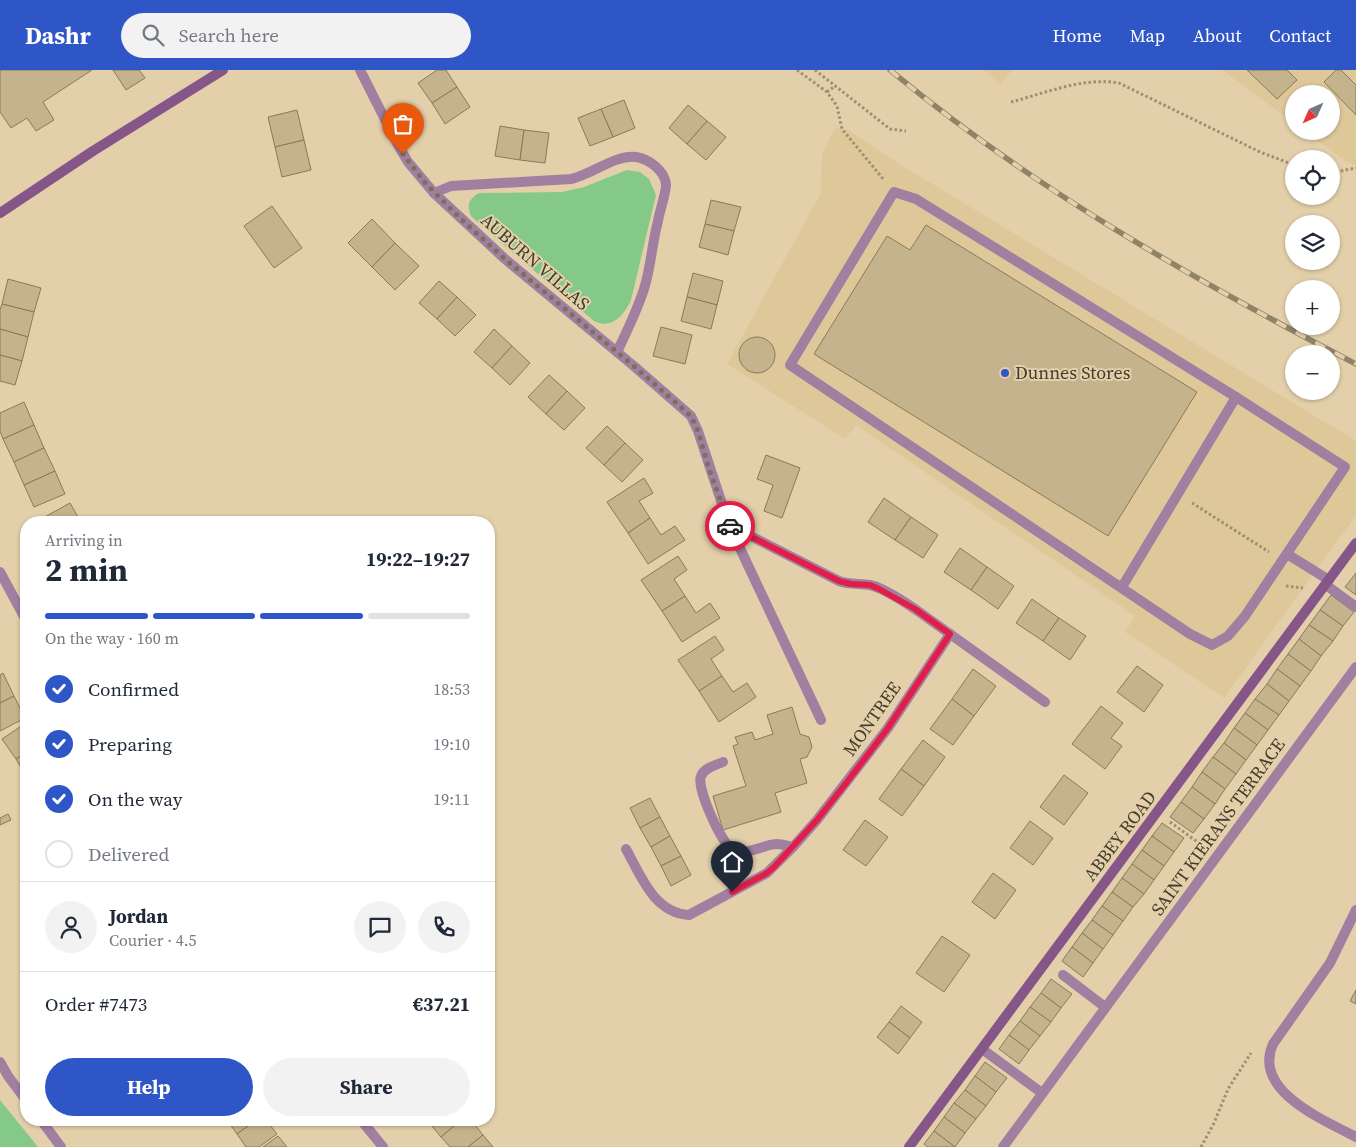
<!DOCTYPE html>
<html lang="en">
<head>
<meta charset="utf-8">
<style>
	:root { --surface:#fff; --page:#f2f2f3; --text:#1f2937; --muted:#747a83; --line:#e0e1e3; --accent:#2f56c6 }
	body { margin:0; font-family:"Source Serif 4",serif; background:var(--page); color:var(--text); height:100vh; display:flex; flex-direction:column; font-size:19px; white-space:nowrap }
	* { box-sizing:border-box; margin:0 }
	p { font-size:16px; color:var(--muted) }
	.icon { flex:none; width:28px; height:28px; fill:none; stroke:currentColor; stroke-width:2; stroke-linecap:round; stroke-linejoin:round }
	.map { position:relative; flex:1; overflow:hidden }
	.sheet { position:absolute; left:20px; top:446px; width:475px; height:610px; display:flex; flex-direction:column; background:var(--surface); border-radius:20px; box-shadow:0 1px 4px #0004 }
	.sheet>* { flex:none }
	.needle { width:32px; rotate:225deg }
	.controls { position:absolute; left:1285px; top:15px; display:grid; gap:10px }
	.controls a { display:grid; place-items:center; width:55px; height:55px; border-radius:50%; background:var(--surface); box-shadow:0 1px 4px #0004; font-size:25px }
	.pin { position:absolute; display:grid; place-items:center; width:42px; height:42px; color:#fff; margin:-51px -21px; border-radius:50% 50% 50% 0; rotate:-45deg; box-shadow:0 0 5px #0007 }
	.pin .icon { rotate:45deg }
	.courier { position:absolute; display:grid; place-items:center; width:50px; height:50px; margin:-25px; border:4px solid #e11d48; border-radius:50%; background:#fff; color:#222; box-shadow:0 1px 6px #0007 }
	.summary em { font-style:normal; font-weight:700 }
	.summary div { display:flex; flex-direction:column-reverse }
	.summary { display:flex; align-items:center; justify-content:space-between; height:85px; padding:0 25px }
	h1 { font-size:32px; font-weight:700; line-height:38px }
	.bar { display:grid; grid-template-columns:repeat(4,1fr); gap:8px 5px; align-content:center; height:60px; padding:0 25px }
	.bar i { height:6px; border-radius:4px; background:var(--line) }
	.bar .on { background:var(--accent) }
	.bar p { grid-column:span 4 }
	.line { display:flex; align-items:center; gap:12px; padding:0 25px; border-top:1px solid var(--line) }
	.line div { flex:1 }
	.round { display:grid; place-items:center; flex:none; width:52px; height:52px; border-radius:26px; background:var(--page) }
	ol { padding:0 25px; list-style:none }
	li { display:flex; align-items:center; gap:15px; height:55px }
	li p { margin-inline-start:auto }
	li .icon { padding:5px; border-radius:50%; background:var(--accent); color:#fff; stroke-width:4 }
	li:last-child { color:var(--muted) }
	li i { width:28px; height:28px; border:2px solid var(--line); border-radius:50% }
	.button { display:flex; gap:10px; margin-top:auto; padding:10px 25px }
	.button a { flex:1; height:58px; border-radius:30px; background:var(--accent); color:#fff; font-size:20px; font-weight:700; line-height:58px; text-align:center }
	.button a+a { background:var(--page); color:var(--text) }
	header { display:flex; align-items:center; gap:30px; box-sizing:border-box; height:70px; padding:0 25px; background:var(--accent); color:#fff }
	header strong { font-size:24px }
	nav { display:flex; gap:28px; margin-inline-start:auto; font-size:18px }
	.search { width:350px; height:45px; background:var(--page); display:flex; align-items:center; gap:12px; box-sizing:border-box; padding:0 18px; border-radius:28px; color:var(--muted); font-size:19px }
	.map>svg:first-child { display:block }
	.built { fill:#dec89a }
	.green { fill:#85c988 }
	.building { fill:#c5b38d; stroke:#8b7a56 }
	.lines { fill:none; stroke-linecap:round; stroke-linejoin:round }
	.path { stroke:#9d8f73; stroke-width:3; stroke-dasharray:2.5 2.5; stroke-linecap:butt }
	.lane { stroke:#a17fa1; stroke-width:10 }
	.street { stroke:#a17fa1; stroke-width:10 }
	.secondary { stroke:#875689; stroke-width:10 }
	.rail-casing { stroke:#8f8368; stroke-width:5.5 }
	.rail { stroke:#e3d0aa; stroke-width:4; stroke-dasharray:11; stroke-linecap:butt }
	.done { stroke:#7b7058; stroke-width:5; stroke-dasharray:0 9 }
	.route { stroke:#e11d48; stroke-width:6 }
	.poi-dot { fill:#2f56c6; stroke:#e3d0aa; stroke-width:2 }
	.labels { text-anchor:middle; stroke-width:4; stroke-linejoin:round; paint-order:stroke }
	.street-label { font-size:18px; fill:#433c2c; stroke:#e3d0aa }
	.poi-label { font-size:18px; fill:#433c2c; stroke:#e3d0aa; text-anchor:start }
</style>
</head>
<body>
<header>
<strong>Dashr</strong>
<div class="search"><svg class="icon" aria-label="search" viewBox="0 0 24 24"><circle cx="10" cy="10" r="6"/><path d="M15 15l6 6"/></svg>Search here</div>
<nav><a>Home</a><a>Map</a><a>About</a><a>Contact</a></nav>
</header>
<div class="map">
<svg width="1356" height="1077" viewBox="0 0 1356 1077">
	<rect width="100%" height="100%" fill="#e3d0aa"/>
	<!-- built -->
	<g class="built">
		<path d="M984,0H1012L1001,14Z"/>
		<path d="M1222,0H1356V96L1344,90L1304,61H1331V24H1294V53Z"/>
		<path d="M835,58L848,60L893,90L1356,371V445L1224,628L1125,562L1135,546L856,355L845,369L727,294L821,123L822,84Z"/>
	</g>
	<!-- green -->
	<g class="green">
		<path d="M627,100L640,102L649,109L656,125L631,230C624,245 612,260 594,251L519,188L471,146C466,135 469,129 479,123L562,122L584,117Z"/>
		<path d="M0,1030L38,1077H0Z"/>
	</g>
	<!-- building -->
	<g class="building">
		<path d="M0,0H92L43,32L54,50L36,61L27,48L11,58L0,42Z"/>
		<path d="M113,0H139L145,8L126,20Z"/>
		<path d="M437,0H446L457,17L432,33L418,13Z"/>
		<path d="M1247,0H1287L1297,10L1277,29Z"/>
		<path d="M1336,0H1341L1356,15V45L1324,12Z"/>
		<path d="M457,17L470,37L445,54L432,33Z"/>
		<path d="M624,30L635,58L613,67L601,39Z"/>
		<path d="M688,35L707,51L687,74L669,58Z"/>
		<path d="M601,39L613,67L590,76L578,48Z"/>
		<path d="M297,40L304,70L275,77L268,47Z"/>
		<path d="M707,51L726,67L706,90L687,74Z"/>
		<path d="M500,56L524,60L520,90L495,86Z"/>
		<path d="M524,60L549,63L545,93L520,90Z"/>
		<path d="M304,70L311,100L282,107L275,77Z"/>
		<path d="M711,130L741,137L734,161L705,154Z"/>
		<path d="M272,136L302,178L274,198L244,156Z"/>
		<path d="M372,149L395,173L372,197L348,173Z"/>
		<path d="M705,154L734,161L728,185L699,177Z"/>
		<path d="M926,155L1197,322L1108,466L814,284L887,166L910,180Z"/>
		<path d="M395,173L419,196L395,220L372,197Z"/>
		<path d="M693,203L723,211L717,235L687,227Z"/>
		<path d="M8,209L41,218L34,242L2,234Z"/>
		<path d="M439,211L457,227L437,249L419,233Z"/>
		<path d="M457,227L476,245L455,266L437,249Z"/>
		<path d="M687,227L717,235L711,259L681,251Z"/>
		<path d="M2,234L34,242L28,267L0,259V240Z"/>
		<path d="M661,257L692,265L685,294L653,286Z"/>
		<path d="M0,259L28,267L22,291L0,285Z"/>
		<path d="M494,259L512,276L492,298L474,282Z"/>
		<circle cx="757" cy="285" r="18"/>
		<path d="M512,276L530,293L510,315L492,298Z"/>
		<path d="M0,285L22,291L15,315L0,311Z"/>
		<path d="M549,305L567,321L546,344L528,327Z"/>
		<path d="M567,321L585,338L564,360L546,344Z"/>
		<path d="M24,332L34,355L3,369L0,361V343Z"/>
		<path d="M34,355L44,378L14,392L3,369Z"/>
		<path d="M607,356L625,373L604,395L586,378Z"/>
		<path d="M625,373L643,390L622,412L604,395Z"/>
		<path d="M44,378L55,401L24,415L14,392Z"/>
		<path d="M766,385L800,398L782,448L764,441L773,415L757,409Z"/>
		<path d="M55,401L65,424L34,437L24,415Z"/>
		<path d="M644,408L653,423L639,431L650,448L628,463L607,432Z"/>
		<path d="M884,428L911,447L895,470L868,452Z"/>
		<path d="M70,433L81,452H43L41,449Z"/>
		<path d="M911,447L938,465L923,488L895,470Z"/>
		<path d="M650,448L661,465L675,456L685,470L648,494L628,463Z"/>
		<path d="M960,478L987,497L971,520L944,502Z"/>
		<path d="M678,486L687,500L674,509L685,526L662,541L641,510Z"/>
		<path d="M987,497L1014,516L998,539L971,520Z"/>
		<path d="M1356,503V525L1345,517Z"/>
		<path d="M1331,525L1354,542L1343,556L1320,540Z"/>
		<path d="M685,526L696,543L710,533L720,548L682,572L662,541Z"/>
		<path d="M1032,529L1059,548L1043,571L1016,553Z"/>
		<path d="M1320,540L1343,556L1333,571L1309,555Z"/>
		<path d="M1059,548L1086,566L1070,590L1043,571Z"/>
		<path d="M1309,555L1333,571L1321,586L1299,569Z"/>
		<path d="M715,566L724,580L711,589L722,606L699,621L678,590Z"/>
		<path d="M1299,569L1321,586L1311,601L1288,584Z"/>
		<path d="M1288,584L1311,601L1300,616L1277,599Z"/>
		<path d="M1137,596L1163,615L1144,642L1117,622Z"/>
		<path d="M973,599L996,616L974,646L952,629Z"/>
		<path d="M1277,599L1300,616L1289,631L1267,614Z"/>
		<path d="M3,603L14,626L0,633V605Z"/>
		<path d="M722,606L733,622L747,613L756,627L719,652L699,621Z"/>
		<path d="M1267,614L1289,631L1279,645L1255,629Z"/>
		<path d="M14,626L25,648L0,661V633Z"/>
		<path d="M952,629L974,646L953,675L930,659Z"/>
		<path d="M1255,629L1279,645L1268,660L1245,643Z"/>
		<path d="M1101,636L1123,653L1111,668L1122,676L1105,699L1072,674Z"/>
		<path d="M792,637L800,664L809,667L812,677L807,687L800,689L807,713L775,723L781,742L723,760L713,726L746,716L733,676L738,674L735,667L752,662L755,670L773,664L767,645Z"/>
		<path d="M1245,643L1268,660L1257,675L1234,658Z"/>
		<path d="M26,653V682L16,689L2,669Z"/>
		<path d="M1234,658L1257,675L1246,690L1224,673Z"/>
		<path d="M923,670L945,687L924,716L901,699Z"/>
		<path d="M1224,673L1246,690L1236,704L1213,687Z"/>
		<path d="M26,682V706L16,689Z"/>
		<path d="M1213,687L1236,704L1225,719L1202,702Z"/>
		<path d="M901,699L924,716L902,746L879,729Z"/>
		<path d="M1202,702L1225,719L1215,734L1192,717Z"/>
		<path d="M1064,705L1088,723L1064,755L1040,737Z"/>
		<path d="M1192,717L1215,734L1204,749L1181,732Z"/>
		<path d="M650,728L660,747L640,758L630,738Z"/>
		<path d="M1181,732L1204,749L1193,763L1170,747Z"/>
		<path d="M8,744L11,750L0,755V748Z"/>
		<path d="M660,747L670,766L651,777L640,758Z"/>
		<path d="M865,750L888,767L866,796L843,780Z"/>
		<path d="M1030,751L1053,768L1033,795L1010,778Z"/>
		<path d="M1162,753L1184,768L1174,782L1152,766Z"/>
		<path d="M670,766L681,786L661,796L651,777Z"/>
		<path d="M1152,766L1174,782L1164,796L1142,780Z"/>
		<path d="M1142,780L1164,796L1154,810L1132,794Z"/>
		<path d="M681,786L691,805L671,816L661,796Z"/>
		<path d="M1132,794L1154,810L1144,824L1122,808Z"/>
		<path d="M993,803L1016,820L995,849L972,832Z"/>
		<path d="M1122,808L1144,824L1133,837L1112,822Z"/>
		<path d="M1112,822L1133,837L1123,851L1102,836Z"/>
		<path d="M1102,836L1123,851L1113,865L1092,850Z"/>
		<path d="M1092,850L1113,865L1103,879L1082,863Z"/>
		<path d="M1082,863L1103,879L1093,893L1072,877Z"/>
		<path d="M942,866L970,885L944,922L916,903Z"/>
		<path d="M1072,877L1093,893L1083,907L1062,891Z"/>
		<path d="M1051,909L1072,924L1061,938L1041,923Z"/>
		<path d="M1356,920V934L1350,931Z"/>
		<path d="M1041,923L1061,938L1051,952L1030,937Z"/>
		<path d="M901,936L922,952L910,968L889,952Z"/>
		<path d="M1030,937L1051,952L1040,966L1020,951Z"/>
		<path d="M1020,951L1040,966L1029,980L1009,965Z"/>
		<path d="M889,952L910,968L898,984L877,967Z"/>
		<path d="M1009,965L1029,980L1019,994L999,979Z"/>
		<path d="M985,992L1007,1008L996,1022L975,1006Z"/>
		<path d="M975,1006L996,1022L986,1036L965,1020Z"/>
		<path d="M965,1020L986,1036L976,1049L954,1033Z"/>
		<path d="M954,1033L976,1049L965,1063L944,1047Z"/>
		<path d="M944,1047L965,1063L955,1077L934,1061Z"/>
		<path d="M227,1050H256L237,1064Z"/>
		<path d="M256,1050H266L277,1064L259,1077H246L237,1064Z"/>
		<path d="M427,1050H461L441,1067Z"/>
		<path d="M461,1050H471L483,1065L468,1077H450L441,1067Z"/>
		<path d="M934,1061L955,1077H927L924,1074Z"/>
		<path d="M483,1065L493,1077H468Z"/>
		<path d="M278,1066L287,1077H263Z"/>
	</g>
	<g class="lines">
		<!-- path -->
		<g class="path">
			<path d="M797,0L827,22L837,36L842,59L884,110"/>
			<path d="M815,0L890,59L906,61"/>
			<path d="M827,22L835,16"/>
			<path d="M1011,32C1046,23 1082,7 1119,13L1260,82L1294,95"/>
			<path d="M1331,103L1356,98"/>
			<path d="M1192,433L1269,482"/>
			<path d="M1286,516L1303,518"/>
			<path d="M1170,752L1203,776"/>
			<path d="M1201,1077L1214,1053L1228,1019L1251,983"/>
		</g>
		<!-- lane -->
		<g class="lane">
			<path d="M894,122L916,129L1236,327L1345,397L1245,546L1228,566L1212,575L1190,564L790,295Z"/>
			<path d="M1287,484L1329,510"/>
			<path d="M1326,515L1356,537"/>
			<path d="M1122,517L1236,327"/>
			<path d="M1063,905L1105,937"/>
			<path d="M982,979L1042,1023"/>
			<path d="M0,992L8,1006L26,1030"/>
			<path d="M41,1050L61,1077"/>
			<path d="M1003,1077L1356,597"/>
		</g>
		<!-- street -->
		<g class="street">
			<path d="M360,0L398,75L408,92L434,123L505,189L635,297L691,346L698,361L729,455L821,650"/>
			<path d="M434,123L451,116L571,109C591,105 616,84 636,87C649,89 664,100 666,114C667,120 659,143 658,151C652,173 651,197 644,219C637,241 627,261 617,282"/>
			<path d="M729,455L839,511C850,515 859,513 870,515C884,518 903,531 915,539L1045,632"/>
			<path d="M0,502L26,550"/>
			<path d="M723,692C716,695 704,698 701,706C696,717 721,773 732,779C747,787 763,774 777,774C782,774 788,776 793,777"/>
			<path d="M626,779C641,806 654,843 689,845L767,803L793,777L817,750L888,658L950,564"/>
			<path d="M1356,840L1330,893L1273,974C1252,1021 1324,1050 1356,1067"/>
			<path d="M361,1050L383,1077"/>
		</g>
		<!-- secondary -->
		<g class="secondary">
			<path d="M0,143L93,81L223,0"/>
			<path d="M909,1077L1356,473"/>
		</g>
		<!-- rail casing -->
		<g class="rail-casing">
			<path id="rail" d="M890,0C1032,118 1193,209 1356,294"/>
		</g>
		<!-- rail -->
		<use href="#rail" class="rail"/>
	</g>
	<g class="lines">
		<!-- done -->
		<path class="done" d="M403,84L426,114L460,148L505,189L635,297L691,346L698,361L709,399L730,456"/>
		<!-- route -->
		<path class="route" d="M730,456L839,511L851,514L870,515L879,519L915,539L950,564L888,658L847,712L817,750L774,797L767,803L732,822"/>
	</g>
	<!-- markers -->
	<circle class="poi-dot" cx="1005" cy="303" r="5"/>
	<g class="labels">
		<!-- street labels -->
		<g class="street-label">
			<text transform="translate(535 192) rotate(41)" y="6">AUBURN VILLAS</text>
			<text transform="translate(872 649) rotate(-55)" y="6">MONTREE</text>
			<text transform="translate(1218 757) rotate(-54)" y="6">SAINT KIERANS TERRACE</text>
			<text transform="translate(1120 766) rotate(-53)" y="6">ABBEY ROAD</text>
		</g>
		<!-- poi labels -->
		<g class="poi-label">
			<text x="1015" y="309">Dunnes Stores</text>
		</g>
	</g>
</svg>
<div class="controls">
<a><svg class="needle" viewBox="-14 -14 28 28"><path d="M0-13l5 13h-10z" fill="#e53935"/><path d="M0 13l5-13h-10z" fill="#747a83"/></svg></a>
<a><svg class="icon" aria-label="locate" viewBox="0 0 24 24"><circle cx="12" cy="12" r="6"/><path d="M12 2v4M12 18v4M2 12h4M18 12h4"/></svg></a>
<a><svg class="icon" aria-label="layers" viewBox="0 0 24 24"><path d="M12 4l9 5-9 5-9-5zM3 14l9 5 9-5"/></svg></a>
<a>+</a>
<a>−</a>
</div>
<div class="pin" style="left:403px;top:84px;background:#ea580c"><svg class="icon" aria-label="bag" viewBox="0 0 24 24"><path d="M5 8h14l-1 12H6zM9 8a3 3 0 0 1 6 0"/></svg></div>
<div class="pin" style="left:732px;top:822px;background:#1f2937"><svg class="icon" aria-label="home" viewBox="0 0 24 24"><path d="M3 11l9-7 9 7M6 9v11h12V9"/></svg></div>
<div class="courier" style="left:730px;top:456px"><svg class="icon" aria-label="car" viewBox="0 0 24 24"><path d="M5 17H2v-5l4-1 3-4h7l3 4 3 1v5h-3M9 17h6M6 11h13"/><circle cx="7" cy="17" r="2"/><circle cx="17" cy="17" r="2"/></svg></div>
<section class="sheet">
<div class="summary"><div><h1>2 min</h1><p>Arriving in</p></div><em>19:22–19:27</em></div>
<div class="bar"><i class="on"></i><i class="on"></i><i class="on"></i><i></i><p>On the way · 160 m</p></div>
<ol>
<li><svg class="icon" aria-label="check" viewBox="0 0 24 24"><path d="M5 12l5 5 9-10"/></svg>Confirmed<p>18:53</p></li>
<li><svg class="icon" aria-label="check" viewBox="0 0 24 24"><path d="M5 12l5 5 9-10"/></svg>Preparing<p>19:10</p></li>
<li><svg class="icon" aria-label="check" viewBox="0 0 24 24"><path d="M5 12l5 5 9-10"/></svg>On the way<p>19:11</p></li>
<li><i></i>Delivered</li>
</ol>
<div class="line" style="height:90px"><a class="round"><svg class="icon" aria-label="person" viewBox="0 0 24 24"><circle cx="12" cy="8" r="4"/><path d="M4 21q1-7 8-7t8 7"/></svg></a><div><b>Jordan</b><p>Courier · 4.5</p></div><a class="round"><svg class="icon" aria-label="chat" viewBox="0 0 24 24"><path d="M4 5h16v11H9l-5 4z"/></svg></a><a class="round"><svg class="icon" aria-label="phone" viewBox="0 0 24 24"><path d="M5 4h4l2 5-3 2q2 4 5 5l2-3 5 2v4C11 20 4 13 5 4z"/></svg></a></div>
<div class="line" style="height:65px"><div>Order #7473</div><b>€37.21</b></div>
<div class="button"><a>Help</a><a>Share</a></div>
</section>
</div>
</body>
</html>
